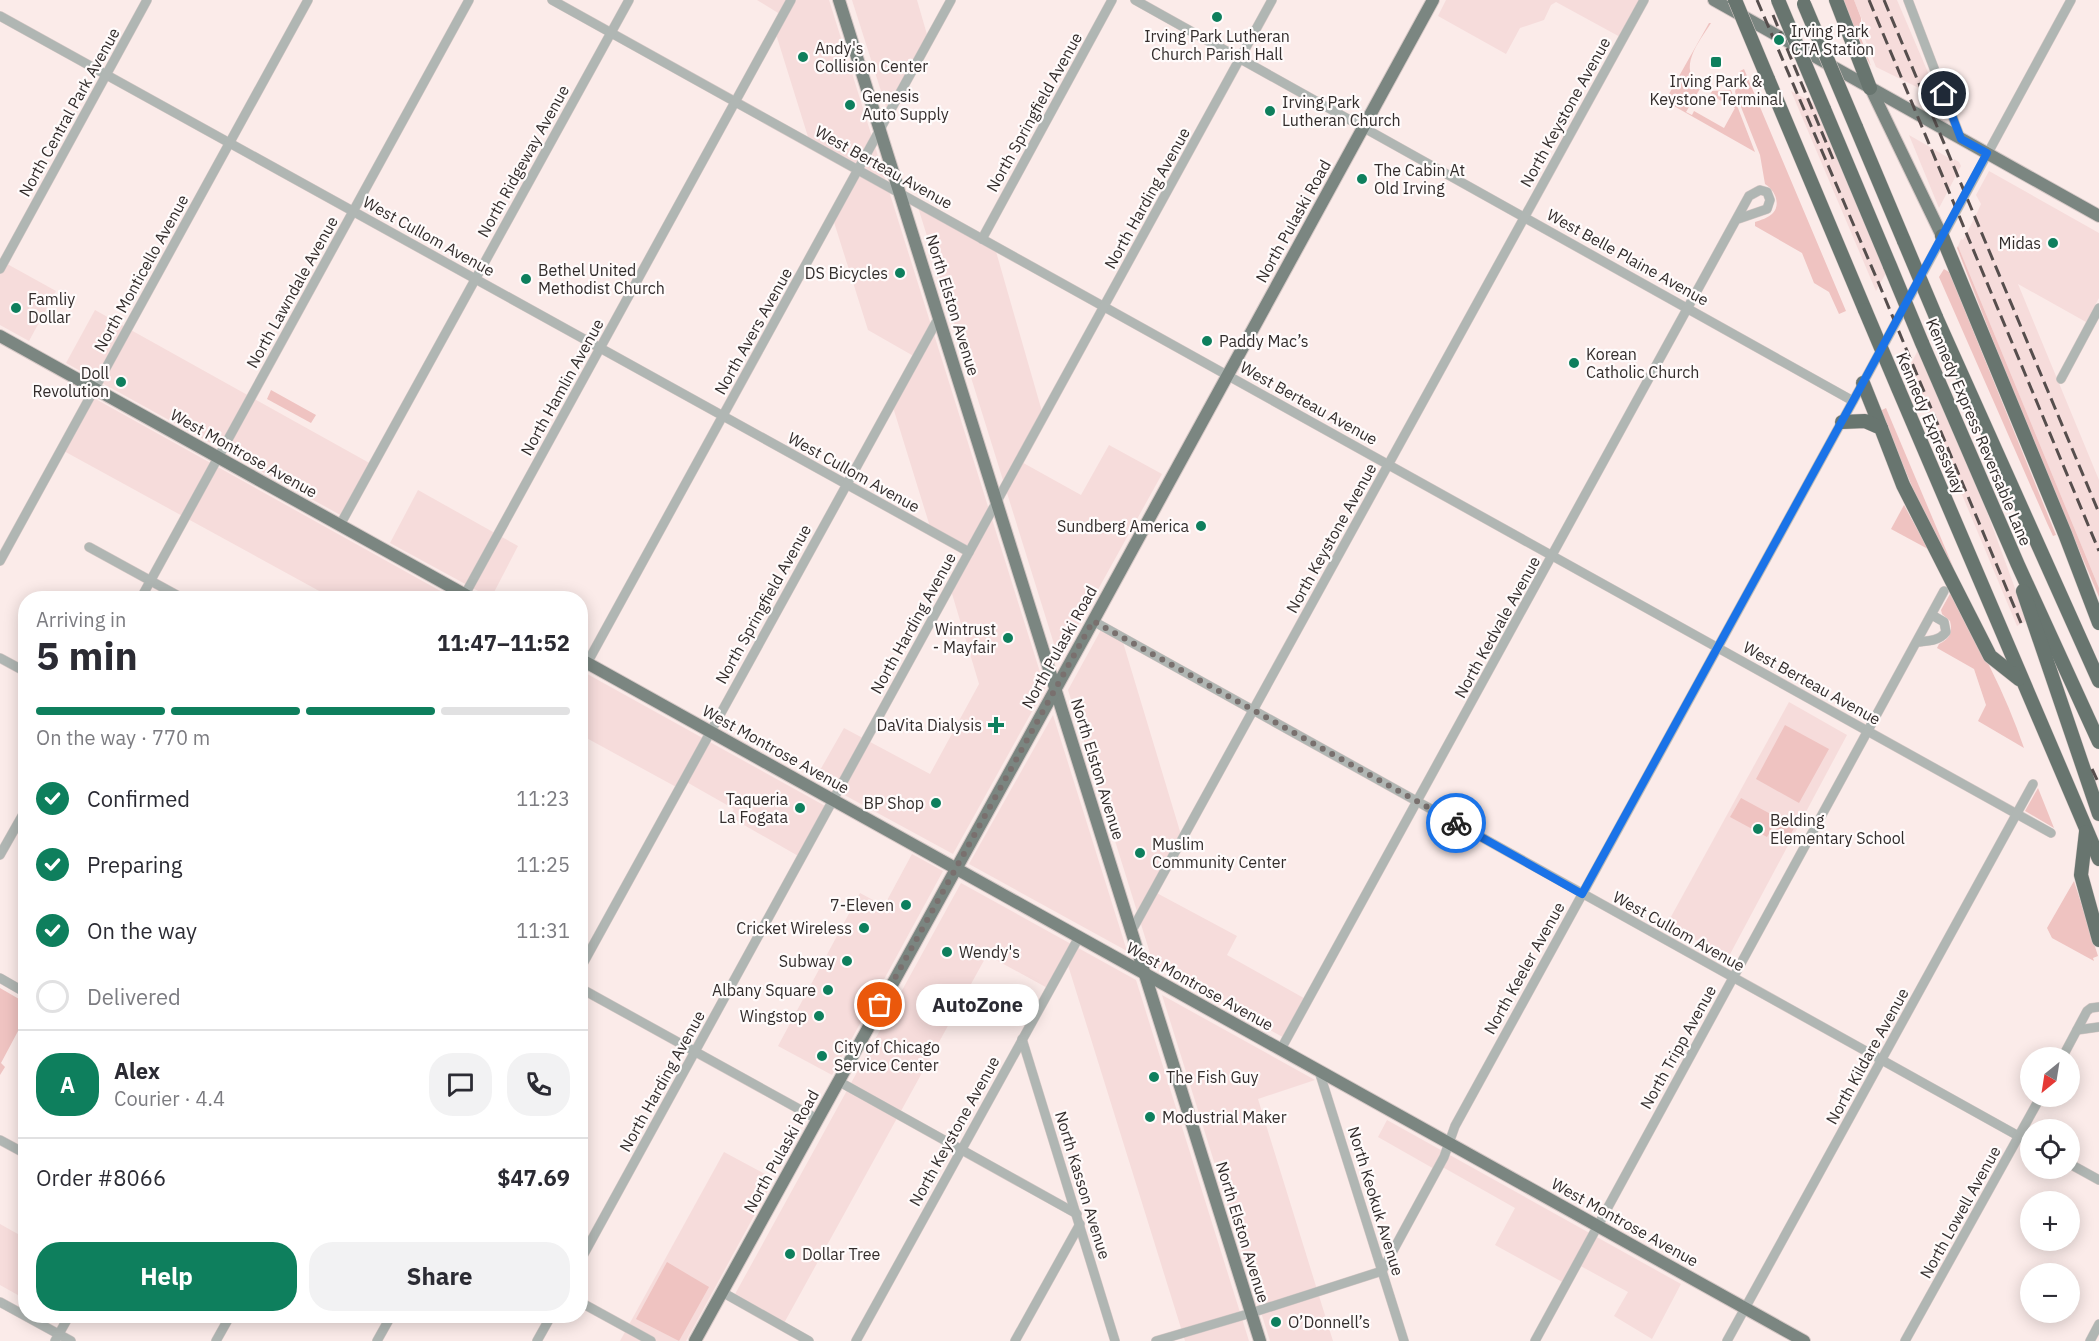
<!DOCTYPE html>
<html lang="en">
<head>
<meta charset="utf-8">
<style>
	:root { --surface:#fff; --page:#f2f2f3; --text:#2b2b33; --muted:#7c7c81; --line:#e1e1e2; --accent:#0e7f5d }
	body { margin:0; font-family:"IBM Plex Sans",sans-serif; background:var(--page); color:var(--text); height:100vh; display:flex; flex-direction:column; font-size:22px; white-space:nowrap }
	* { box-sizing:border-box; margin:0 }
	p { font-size:20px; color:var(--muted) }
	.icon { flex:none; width:33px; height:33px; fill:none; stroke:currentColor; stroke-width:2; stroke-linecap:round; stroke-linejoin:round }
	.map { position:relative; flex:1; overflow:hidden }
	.panel { position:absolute; left:18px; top:591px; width:570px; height:732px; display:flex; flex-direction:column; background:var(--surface); border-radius:24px; box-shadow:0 3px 15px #0003 }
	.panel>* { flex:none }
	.needle { width:39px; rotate:210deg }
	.tools { position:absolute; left:2020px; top:1047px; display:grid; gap:12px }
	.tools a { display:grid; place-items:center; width:60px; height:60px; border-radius:50%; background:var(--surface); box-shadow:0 3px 15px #0003; font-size:30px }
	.pin { position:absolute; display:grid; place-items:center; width:51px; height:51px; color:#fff; margin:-26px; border:3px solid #fff; border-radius:50%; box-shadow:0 2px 6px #0007 }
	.courier { position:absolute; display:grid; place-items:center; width:60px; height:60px; margin:-30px; border:4px solid #1a73e8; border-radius:50%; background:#fff; color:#222; box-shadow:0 2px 8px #0007 }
	.bubble { position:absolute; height:42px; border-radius:21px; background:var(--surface); box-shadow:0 3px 15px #0003; font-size:20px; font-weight:700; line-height:42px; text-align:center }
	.summary em { font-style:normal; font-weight:700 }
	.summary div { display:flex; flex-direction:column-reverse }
	.summary { display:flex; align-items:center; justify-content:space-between; height:102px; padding:0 18px }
	h1 { font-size:39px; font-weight:700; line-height:45px }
	.bar { display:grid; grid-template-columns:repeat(4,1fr); gap:9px 6px; align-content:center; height:72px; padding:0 18px }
	.bar i { height:8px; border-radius:4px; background:var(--line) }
	.bar .on { background:var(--accent) }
	.bar p { grid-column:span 4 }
	.line { display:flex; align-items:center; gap:15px; padding:0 18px; border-top:2px solid var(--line) }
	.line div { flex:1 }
	.round { display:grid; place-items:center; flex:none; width:63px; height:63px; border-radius:24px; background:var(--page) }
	ol { padding:0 18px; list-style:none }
	li { display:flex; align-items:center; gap:18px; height:66px }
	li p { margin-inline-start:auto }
	li .icon { padding:6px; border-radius:50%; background:var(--accent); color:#fff; stroke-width:4 }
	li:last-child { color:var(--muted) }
	li i { width:33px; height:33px; border:3px solid var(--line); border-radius:50% }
	.cta { display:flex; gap:12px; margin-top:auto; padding:12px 18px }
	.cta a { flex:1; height:69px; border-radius:24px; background:var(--accent); color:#fff; font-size:24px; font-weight:700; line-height:69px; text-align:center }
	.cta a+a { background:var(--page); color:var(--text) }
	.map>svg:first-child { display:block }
	.built { fill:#f6dcdb }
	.green { fill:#efc3c1 }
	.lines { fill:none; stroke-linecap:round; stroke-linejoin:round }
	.minor-casing { stroke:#d7c9c7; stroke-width:10 }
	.major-casing { stroke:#d7c9c7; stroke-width:14 }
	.highway-casing { stroke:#d7c9c7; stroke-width:15 }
	.minor { stroke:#b0b6b3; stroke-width:9 }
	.major { stroke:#7b8681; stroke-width:12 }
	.highway { stroke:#68756f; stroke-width:14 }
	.rail { stroke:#564e4d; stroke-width:3; stroke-dasharray:12 6; stroke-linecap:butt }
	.highway-bridge-casing { stroke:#d7c9c7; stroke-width:15; stroke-linecap:butt }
	.highway-bridge { stroke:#68756f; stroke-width:14 }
	.done { stroke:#79706e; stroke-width:6; stroke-dasharray:0 10.8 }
	.route { stroke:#1a73e8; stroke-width:8 }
	.poi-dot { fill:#0e7f5d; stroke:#fffbfb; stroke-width:2 }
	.labels { text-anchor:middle; stroke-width:4.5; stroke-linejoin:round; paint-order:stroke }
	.poi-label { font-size:16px; fill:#332d2c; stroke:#fffbfb; text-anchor:start }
	.street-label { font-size:16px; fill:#332d2c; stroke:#fffbfb }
</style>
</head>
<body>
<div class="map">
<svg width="2099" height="1341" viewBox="0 0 2099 1341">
	<rect width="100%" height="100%" fill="#fbebe9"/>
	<!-- built -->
	<g class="built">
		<path d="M757,0H829L1045,688L953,854L815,779L844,728L930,774L979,684L950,587L970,553L931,530L892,404L917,358L868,330L833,219L860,170L809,140L775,31L783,16Z"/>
		<path d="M852,0H917L928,38L888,113Z"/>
		<path d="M1446,0H1642L1622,38L1556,2L1551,5L1544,20L1520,28L1506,54L1438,16Z"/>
		<path d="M1854,0H1897L1941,103L1928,95L1927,92L1876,67L1864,37L1863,22Z"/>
		<path d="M1791,91L1815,104L1886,273L1876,291Z"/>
		<path d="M1909,135L1954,161V159L1959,162L1961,166L1939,208Z"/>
		<path d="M1989,171L2099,233V298L2086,322L2018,284L2099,480V588L1958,246L1961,239L1963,240L1977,213L1981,204L1976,195Z"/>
		<path d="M917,204L995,248L1043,415L1018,460L1081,495L1109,445L1162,474L1059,660Z"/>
		<path d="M0,260L56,291L29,341L0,325Z"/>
		<path d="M95,310L373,465L344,517L66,363Z"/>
		<path d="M1918,350L1983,501L2016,591L2026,621L2017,626L1909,368Z"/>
		<path d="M92,397L453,598H332L62,450Z"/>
		<path d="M418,490L518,546L491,598L390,543Z"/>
		<path d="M1102,628L1122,639L1182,838L1153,891L1237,936L1227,955L1309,1001L1288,1040L1154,966L1068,690Z"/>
		<path d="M580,670L827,807L800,857L730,817L734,809L683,780L678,788L581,735Z"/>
		<path d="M1789,702L1847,735L1728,958L1667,924Z"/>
		<path d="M1053,715L1127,951L969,864Z"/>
		<path d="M912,854L943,871L832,1075L778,1046L860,893L884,906Z"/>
		<path d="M961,883L1136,980L1249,1341H1185L1067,962L1051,990L987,955L783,1325L734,1296Z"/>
		<path d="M1162,995L1315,1080L1258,1099L1333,1341H1270Z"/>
		<path d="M1387,1120L1681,1284L1652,1339L1614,1316L1628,1292L1577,1264L1566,1284L1495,1245L1515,1208L1439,1165L1436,1170L1378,1137Z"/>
		<path d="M724,1152L774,1179L686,1341H620Z"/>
		<path d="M0,1224L25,1238V1299L0,1285Z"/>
	</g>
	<!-- green -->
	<g class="green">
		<path d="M1842,0H1854L1861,18V38L1871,66L1862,50Z"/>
		<path d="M1709,23H1711C1699,42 1676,69 1701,87L1686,112L1692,115L1694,111L1724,128L1735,108L1710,95L1712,91L1731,90L1755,152L1665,101Z"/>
		<path d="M1744,69L1846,311L1839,314L1829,292L1814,283L1802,253L1755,226V222C1761,220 1768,218 1773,213C1781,204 1775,190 1765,184L1760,155L1735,92L1740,71Z"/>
		<path d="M1958,246L2099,588V597L2022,415L1957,248Z"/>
		<path d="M1944,269L1949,272L1951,276L2056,535L2053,536L2047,523L1939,277Z"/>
		<path d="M271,390L316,415L311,423L267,399Z"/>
		<path d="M1886,408L1954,569L1951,570L1917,498L1880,411Z"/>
		<path d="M1904,505L1928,549L1891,529Z"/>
		<path d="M1951,592C1978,643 2006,694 2024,748L1978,721L1986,705L1974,669L1937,648L1939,644C1950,639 1953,632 1950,621L1942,614L1941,610Z"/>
		<path d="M1785,725L1829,749L1799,803L1756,779Z"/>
		<path d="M2038,788L2054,828L2025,811Z"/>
		<path d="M1741,798L1778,818L1767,837L1730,817Z"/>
		<path d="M1782,825L1794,828L1785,845L1776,840C1773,833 1775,827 1782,825Z"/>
		<path d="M2074,881L2098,956L2093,958L2094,961L2052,938L2047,928Z"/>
		<path d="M0,988L26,1003L25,1018L1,1063L5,1067L0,1075Z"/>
		<path d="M667,1262L709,1287L679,1341L636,1319Z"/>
	</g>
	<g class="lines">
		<!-- minor casing -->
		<g class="minor-casing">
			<g id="minor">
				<path d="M552,0L2051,833"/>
				<path d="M1135,0L1853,401"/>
				<path d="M1908,0L1961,139"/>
				<path d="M0,16L969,552"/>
				<path d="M982,239L1112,0"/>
				<path d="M0,269L147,0"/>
				<path d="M2061,379L2099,308"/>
				<path d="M340,525L629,0"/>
				<path d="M89,547L182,598"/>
				<path d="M0,561L308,0"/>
				<path d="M141,598L469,0"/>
				<path d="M463,598L791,0"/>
				<path d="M1093,621L2031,1143"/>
				<path d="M1918,642C1928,641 1939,641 1946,632L1944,622L1932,615"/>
				<path d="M0,658L26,672"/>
				<path d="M580,676L951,0"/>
				<path d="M0,855L26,809"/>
				<path d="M1131,932L1644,0"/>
				<path d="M580,969L939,317"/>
				<path d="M0,978L26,993"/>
				<path d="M580,988L817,1119"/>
				<path d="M2077,1030L2099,1027"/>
				<path d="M1022,1039L1115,1341"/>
				<path d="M1281,1049L1749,196L1760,190L1767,192L1770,200L1767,209L1738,219"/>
				<path d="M2062,1058L2087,1011L2091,1008L2099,1007"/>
				<path d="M1319,1071L1404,1341"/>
				<path d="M838,1081L1077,1214"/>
				<path d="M0,1140L26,1154"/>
				<path d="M2070,1164L2099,1180"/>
				<path d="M580,1261L1272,0"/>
				<path d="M722,1292L809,1341"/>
				<path d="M0,1302L71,1341"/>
				<path d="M580,1302L651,1341"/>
				<path d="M55,1341L69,1316"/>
				<path d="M216,1341L230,1316"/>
				<path d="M377,1341L391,1316"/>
				<path d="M537,1341L551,1316"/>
				<path d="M856,1341L1079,937"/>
				<path d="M1015,1341L1080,1224"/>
				<path d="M1156,1341L1251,1313L1382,1271L1444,1157L1455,1126L1863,383L2071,0"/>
				<path d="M1535,1341L1944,591"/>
				<path d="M1727,1341L2033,784"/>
				<path d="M1905,1341L2041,1096"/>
				<path d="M2090,1341L2099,1324"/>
			</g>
		</g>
		<!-- major casing -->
		<g class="major-casing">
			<g id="major">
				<path d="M839,0L1260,1341"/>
				<path d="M1714,0L2099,216"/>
				<path d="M1871,89L1942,236"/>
				<path d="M0,336L471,598"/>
				<path d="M580,659L1804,1341"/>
				<path d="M695,1341L1086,634L1433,0"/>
			</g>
		</g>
		<!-- highway casing -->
		<g class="highway-casing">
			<g id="highway">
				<path d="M1836,0L1870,88"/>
				<path d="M1768,79L1865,310"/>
				<path d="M1824,109L1890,266"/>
				<path d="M1856,127L1904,241"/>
				<path d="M1942,236L2065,534L2099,623"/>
				<path d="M1936,317L2099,681"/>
				<path d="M1922,343L2018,565L2099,742"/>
				<path d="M1863,383L1881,428"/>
				<path d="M1898,388L2099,859"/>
				<path d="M1842,422L1865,421L1881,428L1903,485L1990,656L2019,679"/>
				<path d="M2023,591L2099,814"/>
				<path d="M2086,832L2081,875L2099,940"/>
			</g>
		</g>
		<!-- minor -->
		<use href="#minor" class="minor"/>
		<!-- major -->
		<use href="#major" class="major"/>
		<!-- highway -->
		<use href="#highway" class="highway"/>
		<!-- rail -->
		<g class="rail">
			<path d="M1757,0L1879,284L2021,623"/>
			<path d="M1869,0L2099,551"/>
			<path d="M1884,0L2099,513"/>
			<path d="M1773,15L1833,159"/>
			<path d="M2092,769L2099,784"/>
		</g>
		<!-- highway-bridge casing -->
		<g class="highway-bridge-casing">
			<g id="highway-bridge">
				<path d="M1735,0L1768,79"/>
				<path d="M1778,0L1824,109"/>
				<path d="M1804,4L1856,127"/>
				<path d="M1904,241L1936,317"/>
				<path d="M1890,266L1922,343"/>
				<path d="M1865,310L1898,388"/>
			</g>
		</g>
		<!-- highway-bridge -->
		<use href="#highway-bridge" class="highway-bridge"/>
	</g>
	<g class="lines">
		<!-- done -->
		<path class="done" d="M880,1005L1093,621L1456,823"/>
		<!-- route -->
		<path class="route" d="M1456,823L1582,894L1859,390L1987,153L1961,139L1944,94"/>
	</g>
	<!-- markers -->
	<g class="poi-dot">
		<circle cx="1217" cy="17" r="6"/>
		<circle cx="1779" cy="40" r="6"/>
		<circle cx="803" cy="57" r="6"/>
		<rect x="1710" y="56" width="12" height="12" rx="3"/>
		<circle cx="850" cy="105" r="6"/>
		<circle cx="1270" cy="111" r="6"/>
		<circle cx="1362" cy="179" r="6"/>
		<circle cx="2053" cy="243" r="6"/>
		<circle cx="900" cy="273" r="6"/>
		<circle cx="526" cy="279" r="6"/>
		<circle cx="16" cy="308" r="6"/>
		<circle cx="1207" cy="341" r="6"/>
		<circle cx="1574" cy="363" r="6"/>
		<circle cx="121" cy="382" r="6"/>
		<circle cx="1201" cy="526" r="6"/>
		<circle cx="1008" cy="638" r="6"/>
		<path d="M993 716h6v6h6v6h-6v6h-6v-6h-6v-6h6z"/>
		<circle cx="936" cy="803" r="6"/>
		<circle cx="800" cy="808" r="6"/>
		<circle cx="1758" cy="829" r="6"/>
		<circle cx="1140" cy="853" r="6"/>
		<circle cx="906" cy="905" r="6"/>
		<circle cx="864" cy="928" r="6"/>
		<circle cx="947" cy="952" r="6"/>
		<circle cx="847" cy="961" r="6"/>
		<circle cx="828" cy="990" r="6"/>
		<circle cx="819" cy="1016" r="6"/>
		<circle cx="822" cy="1056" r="6"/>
		<circle cx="1154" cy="1077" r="6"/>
		<circle cx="1150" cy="1117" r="6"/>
		<circle cx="790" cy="1254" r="6"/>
		<circle cx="1276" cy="1322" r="6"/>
	</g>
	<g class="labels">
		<!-- poi labels -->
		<g class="poi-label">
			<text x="1791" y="37">Irving Park<tspan x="1791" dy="18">CTA Station</tspan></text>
			<text x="1217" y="42" text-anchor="middle">Irving Park Lutheran<tspan x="1217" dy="18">Church Parish Hall</tspan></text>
			<text x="815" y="54">Andy's<tspan x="815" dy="18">Collision Center</tspan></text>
			<text x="1716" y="87" text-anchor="middle">Irving Park &amp;<tspan x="1716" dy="18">Keystone Terminal</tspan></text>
			<text x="862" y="102">Genesis<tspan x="862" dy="18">Auto Supply</tspan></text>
			<text x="1282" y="108">Irving Park<tspan x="1282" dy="18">Lutheran Church</tspan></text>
			<text x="1374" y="176">The Cabin At<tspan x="1374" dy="18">Old Irving</tspan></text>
			<text x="2041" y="249" text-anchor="end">Midas</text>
			<text x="538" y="276">Bethel United<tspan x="538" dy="18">Methodist Church</tspan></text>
			<text x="888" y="279" text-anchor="end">DS Bicycles</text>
			<text x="28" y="305">Famliy<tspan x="28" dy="18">Dollar</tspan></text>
			<text x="1219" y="347">Paddy Mac’s</text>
			<text x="1586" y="360">Korean<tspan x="1586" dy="18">Catholic Church</tspan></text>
			<text x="109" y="379" text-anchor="end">Doll<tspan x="109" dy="18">Revolution</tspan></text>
			<text x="1189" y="532" text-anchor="end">Sundberg America</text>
			<text x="996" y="635" text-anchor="end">Wintrust<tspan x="996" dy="18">- Mayfair</tspan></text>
			<text x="982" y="731" text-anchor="end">DaVita Dialysis</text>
			<text x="788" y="805" text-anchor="end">Taqueria<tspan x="788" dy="18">La Fogata</tspan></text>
			<text x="924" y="809" text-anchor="end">BP Shop</text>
			<text x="1770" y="826">Belding<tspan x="1770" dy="18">Elementary School</tspan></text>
			<text x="1152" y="850">Muslim<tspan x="1152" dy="18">Community Center</tspan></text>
			<text x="894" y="911" text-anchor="end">7-Eleven</text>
			<text x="852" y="934" text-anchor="end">Cricket Wireless</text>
			<text x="959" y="958">Wendy's</text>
			<text x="835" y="967" text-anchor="end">Subway</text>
			<text x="816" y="996" text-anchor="end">Albany Square</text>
			<text x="807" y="1022" text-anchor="end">Wingstop</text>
			<text x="834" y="1053">City of Chicago<tspan x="834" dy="18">Service Center</tspan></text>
			<text x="1166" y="1083">The Fish Guy</text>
			<text x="1162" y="1123">Modustrial Maker</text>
			<text x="802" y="1260">Dollar Tree</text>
			<text x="1288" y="1328">O’Donnell’s</text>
		</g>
		<!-- street labels -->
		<g class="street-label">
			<text transform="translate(69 112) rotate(-61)" y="6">North Central Park Avenue</text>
			<text transform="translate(1034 112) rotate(-61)" y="6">North Springfield Avenue</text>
			<text transform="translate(1565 112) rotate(-61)" y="6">North Keystone Avenue</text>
			<text transform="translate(523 161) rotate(-61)" y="6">North Ridgeway Avenue</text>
			<text transform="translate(884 167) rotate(29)" y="6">West Berteau Avenue</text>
			<text transform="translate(1147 198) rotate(-61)" y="6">North Harding Avenue</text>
			<text transform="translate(1293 221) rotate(-61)" y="6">North Pulaski Road</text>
			<text transform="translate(429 236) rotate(29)" y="6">West Cullom Avenue</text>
			<text transform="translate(1628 257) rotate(29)" y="6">West Belle Plaine Avenue</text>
			<text transform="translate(141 273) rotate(-61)" y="6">North Monticello Avenue</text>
			<text transform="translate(292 292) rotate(-61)" y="6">North Lawndale Avenue</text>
			<text transform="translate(953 305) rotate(73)" y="6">North Elston Avenue</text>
			<text transform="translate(753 331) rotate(-61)" y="6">North Avers Avenue</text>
			<text transform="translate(562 387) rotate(-61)" y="6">North Hamlin Avenue</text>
			<text transform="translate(1309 403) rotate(29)" y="6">West Berteau Avenue</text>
			<text transform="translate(1931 423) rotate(67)" y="6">Kennedy Expressway</text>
			<text transform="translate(1979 432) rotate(67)" y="6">Kennedy Express Reversable Lane</text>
			<text transform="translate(244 453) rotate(29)" y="6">West Montrose Avenue</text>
			<text transform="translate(854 472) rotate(29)" y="6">West Cullom Avenue</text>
			<text transform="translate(1331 538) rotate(-61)" y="6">North Keystone Avenue</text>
			<text transform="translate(763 604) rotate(-61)" y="6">North Springfield Avenue</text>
			<text transform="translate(913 623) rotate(-61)" y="6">North Harding Avenue</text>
			<text transform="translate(1497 627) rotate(-61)" y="6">North Kedvale Avenue</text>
			<text transform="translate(1059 647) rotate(-61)" y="6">North Pulaski Road</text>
			<text transform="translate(1812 683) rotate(29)" y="6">West Berteau Avenue</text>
			<text transform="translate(776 749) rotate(29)" y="6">West Montrose Avenue</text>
			<text transform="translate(1098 769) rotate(73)" y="6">North Elston Avenue</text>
			<text transform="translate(1679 931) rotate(29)" y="6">West Cullom Avenue</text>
			<text transform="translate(1524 968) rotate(-61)" y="6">North Keeler Avenue</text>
			<text transform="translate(1200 986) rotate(29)" y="6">West Montrose Avenue</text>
			<text transform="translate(1678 1047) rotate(-61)" y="6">North Tripp Avenue</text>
			<text transform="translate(1867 1056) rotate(-61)" y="6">North Kildare Avenue</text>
			<text transform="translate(662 1081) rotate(-61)" y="6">North Harding Avenue</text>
			<text transform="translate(954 1131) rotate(-61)" y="6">North Keystone Avenue</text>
			<text transform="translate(781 1151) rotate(-61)" y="6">North Pulaski Road</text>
			<text transform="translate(1083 1185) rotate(73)" y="6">North Kasson Avenue</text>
			<text transform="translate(1376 1201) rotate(73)" y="6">North Keokuk Avenue</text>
			<text transform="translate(1960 1212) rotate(-61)" y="6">North Lowell Avenue</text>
			<text transform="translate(1625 1222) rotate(29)" y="6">West Montrose Avenue</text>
			<text transform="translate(1243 1232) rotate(73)" y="6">North Elston Avenue</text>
		</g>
	</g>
</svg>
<div class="tools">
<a><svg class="needle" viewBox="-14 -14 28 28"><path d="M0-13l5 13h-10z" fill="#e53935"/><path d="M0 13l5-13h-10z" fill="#7c7c81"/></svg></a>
<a><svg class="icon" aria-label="locate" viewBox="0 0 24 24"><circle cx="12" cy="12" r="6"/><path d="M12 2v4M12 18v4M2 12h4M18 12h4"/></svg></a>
<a>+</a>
<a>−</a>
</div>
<div class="pin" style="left:880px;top:1005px;background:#ea580c"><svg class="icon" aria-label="bag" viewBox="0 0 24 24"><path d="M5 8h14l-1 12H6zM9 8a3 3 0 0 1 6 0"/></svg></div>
<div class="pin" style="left:1944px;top:94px;background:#1f2937"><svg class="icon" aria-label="home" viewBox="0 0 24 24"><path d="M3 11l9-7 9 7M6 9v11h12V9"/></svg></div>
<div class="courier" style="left:1456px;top:823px"><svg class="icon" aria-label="bike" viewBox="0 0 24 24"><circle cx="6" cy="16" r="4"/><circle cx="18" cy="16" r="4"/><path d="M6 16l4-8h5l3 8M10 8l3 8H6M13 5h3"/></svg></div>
<div class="bubble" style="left:916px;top:984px;width:123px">AutoZone</div>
<section class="panel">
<div class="summary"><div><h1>5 min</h1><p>Arriving in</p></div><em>11:47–11:52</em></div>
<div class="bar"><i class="on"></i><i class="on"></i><i class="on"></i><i></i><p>On the way · 770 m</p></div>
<ol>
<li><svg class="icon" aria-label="check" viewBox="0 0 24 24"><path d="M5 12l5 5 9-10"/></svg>Confirmed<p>11:23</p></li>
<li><svg class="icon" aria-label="check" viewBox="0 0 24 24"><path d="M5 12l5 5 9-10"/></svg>Preparing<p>11:25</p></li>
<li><svg class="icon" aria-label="check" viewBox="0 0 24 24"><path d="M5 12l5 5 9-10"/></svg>On the way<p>11:31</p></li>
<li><i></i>Delivered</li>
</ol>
<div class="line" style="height:108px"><b class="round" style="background:var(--accent);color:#fff">A</b><div><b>Alex</b><p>Courier · 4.4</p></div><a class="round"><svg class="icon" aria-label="chat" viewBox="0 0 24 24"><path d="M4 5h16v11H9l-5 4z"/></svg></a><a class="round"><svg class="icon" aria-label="phone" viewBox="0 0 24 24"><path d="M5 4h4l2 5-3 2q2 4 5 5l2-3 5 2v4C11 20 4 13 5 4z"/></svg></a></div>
<div class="line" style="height:78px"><div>Order #8066</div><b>$47.69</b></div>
<div class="cta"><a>Help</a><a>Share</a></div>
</section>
</div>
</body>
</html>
